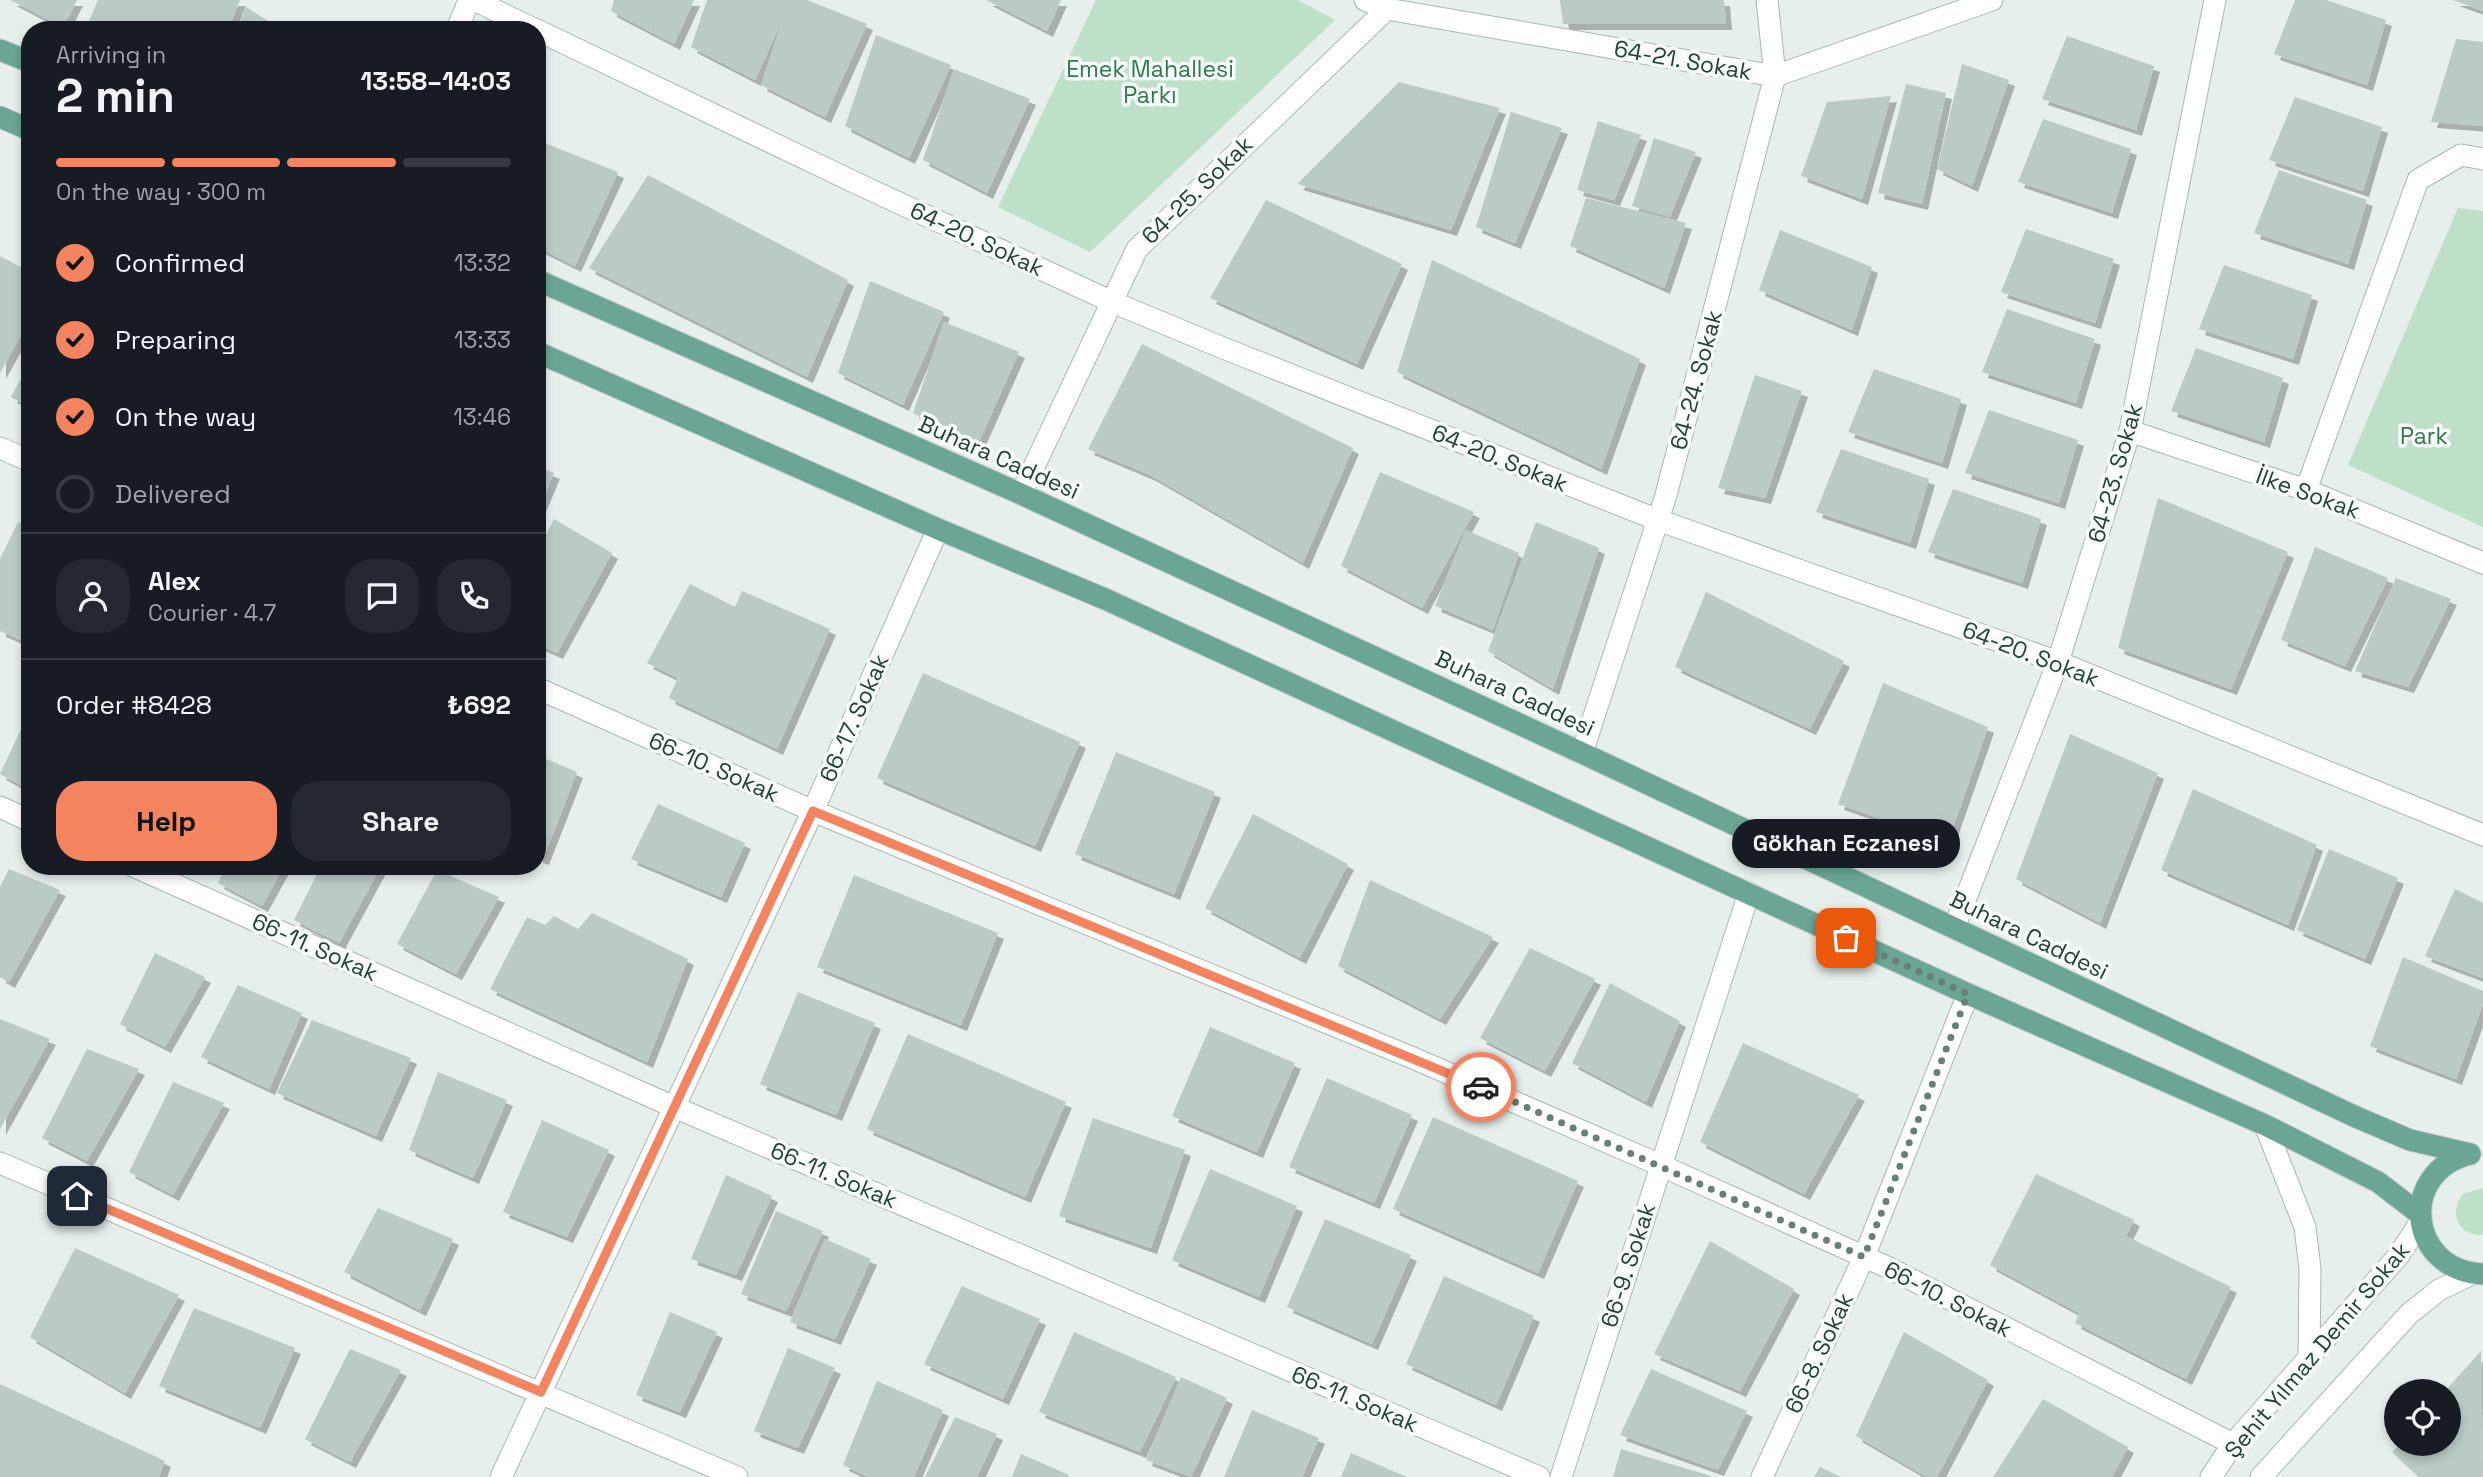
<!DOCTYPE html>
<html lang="en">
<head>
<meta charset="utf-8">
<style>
	:root { --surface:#171b24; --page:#242831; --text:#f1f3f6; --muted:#9ea1a6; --line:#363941; --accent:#f4845f }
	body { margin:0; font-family:"Space Grotesk",sans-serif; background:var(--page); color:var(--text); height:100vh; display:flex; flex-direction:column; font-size:26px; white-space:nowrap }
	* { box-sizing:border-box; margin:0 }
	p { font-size:23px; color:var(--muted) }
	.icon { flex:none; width:38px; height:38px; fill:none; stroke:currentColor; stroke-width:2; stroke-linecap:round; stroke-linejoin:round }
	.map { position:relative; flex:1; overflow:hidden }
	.drawer { position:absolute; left:21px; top:21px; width:525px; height:854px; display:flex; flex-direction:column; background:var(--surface); border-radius:28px; box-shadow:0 4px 10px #0003 }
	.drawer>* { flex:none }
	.controls { position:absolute; left:2384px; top:1379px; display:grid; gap:14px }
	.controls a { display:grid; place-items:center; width:77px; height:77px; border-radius:50%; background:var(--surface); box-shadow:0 4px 10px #0003; font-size:35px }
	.pin { position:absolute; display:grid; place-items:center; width:60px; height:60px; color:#fff; margin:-30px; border-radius:14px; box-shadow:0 4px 10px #0006 }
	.courier { position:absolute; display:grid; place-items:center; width:70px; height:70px; margin:-35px; border:5px solid #f4845f; border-radius:50%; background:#fff; color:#222; box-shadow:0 2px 9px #0007 }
	.bubble { position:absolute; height:49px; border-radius:24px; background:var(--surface); box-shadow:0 4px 10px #0003; font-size:23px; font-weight:600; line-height:49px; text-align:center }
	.head em { font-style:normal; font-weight:600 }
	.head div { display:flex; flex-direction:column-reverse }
	.head { display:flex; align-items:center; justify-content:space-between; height:119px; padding:0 35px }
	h1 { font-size:46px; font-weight:600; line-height:52px }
	.bar { display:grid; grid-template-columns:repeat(4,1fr); gap:10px 7px; align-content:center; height:84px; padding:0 35px }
	.bar i { height:9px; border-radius:5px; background:var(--line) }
	.bar .on { background:var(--accent) }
	.bar p { grid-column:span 4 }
	.line { display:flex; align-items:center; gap:18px; padding:0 35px; border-top:2px solid var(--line) }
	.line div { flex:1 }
	.round { display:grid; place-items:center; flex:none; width:74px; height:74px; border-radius:28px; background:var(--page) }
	ol { padding:0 35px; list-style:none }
	li { display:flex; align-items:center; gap:21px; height:77px }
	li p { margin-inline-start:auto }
	li .icon { padding:7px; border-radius:50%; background:var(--accent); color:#111; stroke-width:4 }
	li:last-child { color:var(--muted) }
	li i { width:38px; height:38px; border:4px solid var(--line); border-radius:50% }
	.primary-button { display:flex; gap:14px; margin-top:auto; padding:14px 35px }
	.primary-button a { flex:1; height:80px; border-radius:28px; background:var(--accent); color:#111; font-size:28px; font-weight:600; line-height:80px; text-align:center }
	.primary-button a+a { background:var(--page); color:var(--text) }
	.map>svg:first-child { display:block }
	.green { fill:#bfe0c8 }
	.building { fill:#bbcac4; filter:url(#shadow) }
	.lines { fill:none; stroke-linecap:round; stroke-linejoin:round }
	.minor-casing { stroke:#a8b8b2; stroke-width:23 }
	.tertiary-casing { stroke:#a8b8b2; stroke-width:23 }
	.primary-casing { stroke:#c2cac8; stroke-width:23 }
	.minor { stroke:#fff; stroke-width:21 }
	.tertiary { stroke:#fff; stroke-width:21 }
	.primary { stroke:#6aa596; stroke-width:21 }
	.done { stroke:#687f78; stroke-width:7; stroke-dasharray:0 12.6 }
	.route { stroke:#f4845f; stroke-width:9 }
	.labels { text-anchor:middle; stroke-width:7; stroke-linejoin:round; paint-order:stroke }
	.street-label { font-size:23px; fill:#24423a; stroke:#f7fbf9 }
	.park-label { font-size:23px; fill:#2d7a4b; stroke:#f7fbf9 }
</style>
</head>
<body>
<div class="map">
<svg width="2483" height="1477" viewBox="0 0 2483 1477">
	<defs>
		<filter id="shadow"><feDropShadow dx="6" dy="6" stdDeviation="0" flood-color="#0004"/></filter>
	</defs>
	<rect width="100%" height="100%" fill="#e6efeb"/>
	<!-- green -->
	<g class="green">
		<path d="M1096,0H1298L1335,20L1090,252L998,207Z"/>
		<path d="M2458,208L2483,211V527L2348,465Z"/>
		<path d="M2483,1188V1235C2458,1237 2448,1212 2463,1194Z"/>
	</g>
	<!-- building -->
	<g class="building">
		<path d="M10,0H77L63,27Z"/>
		<path d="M98,0H240L228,30H85Z"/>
		<path d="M614,0H694L674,44L611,11Z"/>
		<path d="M707,0H807L867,24L825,117L761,85L784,16L755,80L691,47Z"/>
		<path d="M986,0H1061L1047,31Z"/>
		<path d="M1560,0H1724L1726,24H1563Z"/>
		<path d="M2295,0H2326L2386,20L2367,85L2274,54Z"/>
		<path d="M2453,0H2483V11Z"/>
		<path d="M246,7L279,28L278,30H237Z"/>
		<path d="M876,35L951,65L909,158L845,126Z"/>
		<path d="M2067,36L2154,66L2136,130L2042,99Z"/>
		<path d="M2456,39L2483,42V126L2431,122Z"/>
		<path d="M1962,64L2009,80L1972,186L1937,169Z"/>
		<path d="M954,69L1030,99L987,193L923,160Z"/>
		<path d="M1399,82L1500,108L1451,230L1297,184Z"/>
		<path d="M1906,84L1946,93L1922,204L1878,193Z"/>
		<path d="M1891,96L1862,199L1801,176L1827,102Z"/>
		<path d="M2295,97L2382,127L2363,191L2269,160Z"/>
		<path d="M1511,112L1562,128L1515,243L1476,227Z"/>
		<path d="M2043,119L2131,149L2112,213L2018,182Z"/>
		<path d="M1598,121L1641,135L1614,200L1577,190Z"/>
		<path d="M1654,138L1696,152L1670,217L1632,206Z"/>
		<path d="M542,142L618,172L575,266L537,247V156Z"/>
		<path d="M2279,170L2367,200L2348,264L2254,233Z"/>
		<path d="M648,175L848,280L807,377L589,268Z"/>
		<path d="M1586,198L1686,223L1664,288L1570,246Z"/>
		<path d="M1266,200L1402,264L1357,364L1210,298Z"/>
		<path d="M2026,229L2114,259L2095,323L2001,292Z"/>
		<path d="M1780,230L1872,267L1852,330L1759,290Z"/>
		<path d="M0,256L30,272V319L0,373Z"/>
		<path d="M1432,260L1640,359L1601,469L1397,372Z"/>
		<path d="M2224,265L2312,295L2293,359L2199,329Z"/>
		<path d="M870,281L944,312L903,405L838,373Z"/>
		<path d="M2007,309L2095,339L2076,403L1982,372Z"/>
		<path d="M944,322L1019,352L977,446L913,413Z"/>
		<path d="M1142,344L1353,448L1303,563L1150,475L1088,449Z"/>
		<path d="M2196,348L2283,378L2264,442L2171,411Z"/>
		<path d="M30,362V407L11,397Z"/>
		<path d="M1874,369L1961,399L1942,463L1848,432Z"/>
		<path d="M1755,375L1802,391L1765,498L1718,488Z"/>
		<path d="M1989,410L2078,440L2059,503L1965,473Z"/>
		<path d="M1841,449L1929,479L1910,543L1816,512Z"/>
		<path d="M537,466L554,473L537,513Z"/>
		<path d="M1380,472L1474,512L1422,608L1341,566Z"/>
		<path d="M1953,489L2041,519L2022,583L1928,552Z"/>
		<path d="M2158,498L2288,552L2231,689L2118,648Z"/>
		<path d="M554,519L612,553L557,653L537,644V552Z"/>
		<path d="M18,522L30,526V623L21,640L0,631V559Z"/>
		<path d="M1536,522L1599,548L1553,689L1488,651Z"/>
		<path d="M1466,530L1519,553L1493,630L1435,606Z"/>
		<path d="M2315,547L2388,578L2345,666L2281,640Z"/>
		<path d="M2396,578L2451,599L2408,687L2355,671Z"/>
		<path d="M690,584L735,607L742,591L830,629L777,749L669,698L678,678L647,663Z"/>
		<path d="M1706,592L1844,661L1810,729L1675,667Z"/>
		<path d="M923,673L1080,742L1035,846L877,778Z"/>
		<path d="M1883,683L1988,727L1948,842L1838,804Z"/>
		<path d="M30,710V790L0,774Z"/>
		<path d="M2070,734L2158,773L2100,923L2016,879Z"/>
		<path d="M1116,752L1215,792L1174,894L1075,854Z"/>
		<path d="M537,755L577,772L543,859L537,857Z"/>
		<path d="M2193,789L2317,845L2288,925L2161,870Z"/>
		<path d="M658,804L745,843L721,897L631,859Z"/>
		<path d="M1253,814L1348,864L1300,958L1205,908Z"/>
		<path d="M2329,849L2398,878L2365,959L2297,930Z"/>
		<path d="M226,866H284L262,906L218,883Z"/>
		<path d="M321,866H381L339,943L294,920Z"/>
		<path d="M9,869L60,890L9,982L0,977V887Z"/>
		<path d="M437,870L499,897L456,974L397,944Z"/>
		<path d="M854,875L998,933L961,1025L817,967Z"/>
		<path d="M1370,880L1493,937L1440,1019L1338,966Z"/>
		<path d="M2455,889L2483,903V978L2425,956Z"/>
		<path d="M592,913L688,959L647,1062L490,989L527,917L545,925L554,916L578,929Z"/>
		<path d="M1530,948L1595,979L1545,1071L1480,1038Z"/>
		<path d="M155,953L205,977L165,1047L120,1024Z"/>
		<path d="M2403,957L2483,991V1004L2456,1079L2370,1046Z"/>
		<path d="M1610,983L1680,1021L1646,1102L1572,1063Z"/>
		<path d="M238,985L302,1013L269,1089L201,1057Z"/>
		<path d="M798,992L875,1023L836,1115L760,1084Z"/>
		<path d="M0,1019L50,1039L0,1129Z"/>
		<path d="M312,1020L411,1058L376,1136L277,1093Z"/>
		<path d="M1210,1027L1295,1063L1257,1152L1172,1116Z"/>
		<path d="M908,1034L1066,1102L1025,1197L867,1129Z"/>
		<path d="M1743,1043L1859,1095L1804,1194L1700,1142Z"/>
		<path d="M87,1049L139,1069L87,1161L42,1138Z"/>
		<path d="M438,1072L507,1100L473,1178L409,1150Z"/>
		<path d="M1327,1078L1412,1115L1374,1203L1289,1167Z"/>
		<path d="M173,1082L224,1103L173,1195L129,1172Z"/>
		<path d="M1433,1117L1578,1181L1538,1273L1393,1209Z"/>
		<path d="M1093,1118L1185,1150L1151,1248L1059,1216Z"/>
		<path d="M542,1120L609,1150L567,1237L503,1212Z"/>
		<path d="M1210,1169L1297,1206L1259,1297L1172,1260Z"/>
		<path d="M2036,1174L2134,1220L2126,1236L2231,1287L2186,1379L2075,1323L2079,1313L1990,1265Z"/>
		<path d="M726,1175L772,1196L736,1275L691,1259Z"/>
		<path d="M378,1208L453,1239L420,1310L344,1272Z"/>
		<path d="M776,1211L823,1231L786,1311L741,1294Z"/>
		<path d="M1325,1219L1411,1255L1372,1344L1287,1307Z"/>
		<path d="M825,1239L871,1259L835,1339L790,1322Z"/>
		<path d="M1710,1241L1794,1289L1740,1391L1654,1354Z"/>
		<path d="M75,1248L179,1295L125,1393L30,1337Z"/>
		<path d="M1444,1276L1534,1316L1496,1405L1406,1364Z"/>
		<path d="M962,1286L1040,1319L1003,1399L924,1364Z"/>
		<path d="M194,1308L295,1348L260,1428L159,1386Z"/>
		<path d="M670,1312L717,1332L680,1412L636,1395Z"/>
		<path d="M1074,1332L1176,1377L1140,1452L1039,1412Z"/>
		<path d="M1904,1332L1988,1380L1937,1477H1927L1856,1436Z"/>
		<path d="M788,1348L835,1368L798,1448L754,1431Z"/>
		<path d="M350,1349L401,1370L350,1462L305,1439Z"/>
		<path d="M2481,1351L2483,1477H2419L2392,1452L2400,1444H2448V1391H2445Z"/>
		<path d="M1651,1369L1747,1411L1718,1470L1620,1435Z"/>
		<path d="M1181,1377L1227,1398L1191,1477L1146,1460Z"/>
		<path d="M877,1381L943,1410L914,1477H868L843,1465Z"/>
		<path d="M0,1384L165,1461L159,1477H0Z"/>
		<path d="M2043,1399L2128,1447L2112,1477H1993Z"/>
		<path d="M1252,1410L1319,1438L1302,1477H1224Z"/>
		<path d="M955,1417L997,1434L977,1477H925Z"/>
		<path d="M1621,1449L1711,1476V1477H1613Z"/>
		<path d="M1351,1453L1407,1477H1341Z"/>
		<path d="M1021,1454L1069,1475L1068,1477H1012Z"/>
		<path d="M1820,1467L1841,1477H1814Z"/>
	</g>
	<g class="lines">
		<!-- minor casing -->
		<g class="minor-casing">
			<g id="minor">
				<path d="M474,0L536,30"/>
				<path d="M1365,0L1387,9L1775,76L1992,0"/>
				<path d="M457,30L469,0"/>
				<path d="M537,30L856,183L1110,301L1223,348L1658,520L2058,662L2483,835"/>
				<path d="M2130,431L2306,490L2483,563"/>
				<path d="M0,448L30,461"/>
				<path d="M2306,490L2418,180L2461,155L2483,159"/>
				<path d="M1021,494L1137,249L1387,9L1385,0"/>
				<path d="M537,688L813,811L1413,1058L1660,1165L1887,1267L2233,1444"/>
				<path d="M1582,753L1666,495L1775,76L1767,0"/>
				<path d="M0,807L30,821"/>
				<path d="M133,866L674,1107L1539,1477"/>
				<path d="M1954,928L2058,662L2130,431L2215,0"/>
				<path d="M0,1163L737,1477"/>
				<path d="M501,1477L813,811L938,529"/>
				<path d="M1561,1477L1749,893"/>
				<path d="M1762,1477L1864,1257L1968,994"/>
			</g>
		</g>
		<!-- tertiary casing -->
		<g class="tertiary-casing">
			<g id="tertiary">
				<path d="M2265,1125L2305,1227L2310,1269L2309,1358"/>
				<path d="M2211,1477L2233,1444L2399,1255L2421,1221"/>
				<path d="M2261,1477L2409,1314L2439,1290L2474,1273"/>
			</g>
		</g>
		<!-- primary casing -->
		<g class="primary-casing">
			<g id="primary">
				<path d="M0,50L30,62"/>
				<path d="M0,117L30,130"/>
				<path d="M537,280L1021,494L1582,753L2356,1117L2410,1140L2470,1154"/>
				<path d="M537,352L938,529L1105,599L1968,994L2265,1125L2378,1182L2421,1215"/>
				<path d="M2470,1154C2397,1172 2408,1271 2483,1274"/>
			</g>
		</g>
		<!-- minor -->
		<use href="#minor" class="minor"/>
		<!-- tertiary -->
		<use href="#tertiary" class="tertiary"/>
		<!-- primary -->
		<use href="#primary" class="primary"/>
	</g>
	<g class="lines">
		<!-- done -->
		<path class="done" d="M1481,1087L1864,1257L1968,994L1846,938"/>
		<!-- route -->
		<path class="route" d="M77,1196L541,1392L813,811L1481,1087"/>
	</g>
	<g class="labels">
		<!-- street labels -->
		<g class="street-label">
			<text transform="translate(1683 60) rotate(10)" y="8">64-21. Sokak</text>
			<text transform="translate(1197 190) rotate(-44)" y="8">64-25. Sokak</text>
			<text transform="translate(977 239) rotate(25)" y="8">64-20. Sokak</text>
			<text transform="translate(1696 380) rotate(-75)" y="8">64-24. Sokak</text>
			<text transform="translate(999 457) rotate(24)" y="8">Buhara Caddesi</text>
			<text transform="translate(1500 458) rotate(22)" y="8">64-20. Sokak</text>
			<text transform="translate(2115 473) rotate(-74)" y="8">64-23. Sokak</text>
			<text transform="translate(2308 493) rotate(20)" y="8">İlke Sokak</text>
			<text transform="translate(2031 654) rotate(21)" y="8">64-20. Sokak</text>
			<text transform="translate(1515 693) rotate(25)" y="8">Buhara Caddesi</text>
			<text transform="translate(854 718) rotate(-66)" y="8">66-17. Sokak</text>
			<text transform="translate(714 767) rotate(24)" y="8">66-10. Sokak</text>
			<text transform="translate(2029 935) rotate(26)" y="8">Buhara Caddesi</text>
			<text transform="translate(315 947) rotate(24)" y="8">66-11. Sokak</text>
			<text transform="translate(834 1175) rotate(23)" y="8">66-11. Sokak</text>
			<text transform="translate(1628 1265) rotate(-72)" y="8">66-9. Sokak</text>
			<text transform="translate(1948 1299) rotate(27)" y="8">66-10. Sokak</text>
			<text transform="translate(2317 1350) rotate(-50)" y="8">Şehit Yılmaz Demir Sokak</text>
			<text transform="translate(1819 1353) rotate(-65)" y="8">66-8. Sokak</text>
			<text transform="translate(1355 1399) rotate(23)" y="8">66-11. Sokak</text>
		</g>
		<!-- park labels -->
		<g class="park-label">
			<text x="1150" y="77">Emek Mahallesi<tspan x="1150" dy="26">Parkı</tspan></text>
			<text x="2424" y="444">Park</text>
		</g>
	</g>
</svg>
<div class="controls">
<a><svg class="icon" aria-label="locate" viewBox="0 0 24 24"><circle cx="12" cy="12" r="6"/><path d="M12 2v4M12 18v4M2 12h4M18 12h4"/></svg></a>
</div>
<div class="pin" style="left:1846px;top:938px;background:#ea580c"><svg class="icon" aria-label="bag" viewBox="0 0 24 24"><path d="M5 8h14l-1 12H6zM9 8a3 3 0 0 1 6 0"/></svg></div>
<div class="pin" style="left:77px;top:1196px;background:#1f2937"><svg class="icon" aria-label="home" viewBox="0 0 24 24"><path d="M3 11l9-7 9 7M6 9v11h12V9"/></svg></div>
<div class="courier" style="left:1481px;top:1087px"><svg class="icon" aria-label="car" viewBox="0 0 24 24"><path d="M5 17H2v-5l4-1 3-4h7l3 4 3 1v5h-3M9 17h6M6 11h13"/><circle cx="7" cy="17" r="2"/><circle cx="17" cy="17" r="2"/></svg></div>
<div class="bubble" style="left:1732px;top:819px;width:228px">Gökhan Eczanesi</div>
<section class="drawer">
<div class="head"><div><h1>2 min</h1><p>Arriving in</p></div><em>13:58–14:03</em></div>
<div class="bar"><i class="on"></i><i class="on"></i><i class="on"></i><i></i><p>On the way · 300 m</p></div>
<ol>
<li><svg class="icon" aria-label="check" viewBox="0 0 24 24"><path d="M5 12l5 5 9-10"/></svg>Confirmed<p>13:32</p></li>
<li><svg class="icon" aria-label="check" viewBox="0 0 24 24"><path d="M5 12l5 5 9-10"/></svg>Preparing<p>13:33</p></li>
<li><svg class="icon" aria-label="check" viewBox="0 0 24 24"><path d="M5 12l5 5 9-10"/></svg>On the way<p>13:46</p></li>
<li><i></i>Delivered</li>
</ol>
<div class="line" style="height:126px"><a class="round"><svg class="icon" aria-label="person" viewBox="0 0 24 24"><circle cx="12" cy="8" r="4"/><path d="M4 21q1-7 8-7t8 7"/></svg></a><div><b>Alex</b><p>Courier · 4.7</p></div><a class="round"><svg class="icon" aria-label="chat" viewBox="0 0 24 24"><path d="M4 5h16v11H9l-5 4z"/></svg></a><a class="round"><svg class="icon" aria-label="phone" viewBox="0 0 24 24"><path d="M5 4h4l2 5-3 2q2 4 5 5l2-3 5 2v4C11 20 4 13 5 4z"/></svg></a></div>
<div class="line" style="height:91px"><div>Order #8428</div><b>₺692</b></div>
<div class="primary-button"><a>Help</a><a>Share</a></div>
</section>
</div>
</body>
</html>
